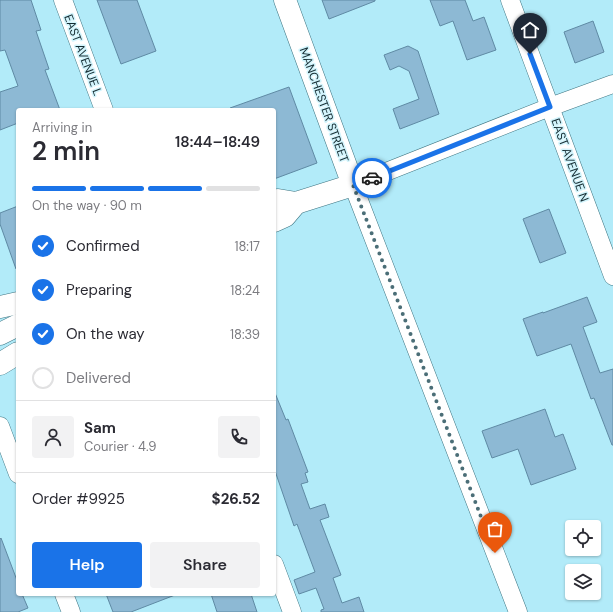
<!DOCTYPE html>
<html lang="en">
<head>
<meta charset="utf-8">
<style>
	:root { --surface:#fff; --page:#f2f2f3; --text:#2b2b33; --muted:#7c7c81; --line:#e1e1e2; --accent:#1a73e8 }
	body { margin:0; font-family:"DM Sans",sans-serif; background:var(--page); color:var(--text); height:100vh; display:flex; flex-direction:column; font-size:15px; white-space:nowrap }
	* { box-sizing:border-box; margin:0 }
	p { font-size:13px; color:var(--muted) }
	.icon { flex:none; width:22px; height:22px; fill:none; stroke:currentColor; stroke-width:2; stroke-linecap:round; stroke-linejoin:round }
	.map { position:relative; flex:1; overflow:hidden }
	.sheet { position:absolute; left:16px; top:108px; width:260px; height:488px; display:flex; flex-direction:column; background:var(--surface); border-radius:4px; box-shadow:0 1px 3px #0004 }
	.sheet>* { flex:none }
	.fabs { position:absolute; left:565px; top:520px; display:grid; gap:8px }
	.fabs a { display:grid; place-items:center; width:36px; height:36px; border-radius:4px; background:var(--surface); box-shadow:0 1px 3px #0004; font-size:20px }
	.pin { position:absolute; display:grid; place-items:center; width:34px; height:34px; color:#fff; margin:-41px -17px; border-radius:50% 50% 50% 0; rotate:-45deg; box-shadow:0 0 4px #0007 }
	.pin .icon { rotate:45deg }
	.courier { position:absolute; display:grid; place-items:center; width:40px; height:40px; margin:-20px; border:3px solid #1a73e8; border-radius:50%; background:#fff; color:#222; box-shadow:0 1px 5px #0007 }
	.overview em { font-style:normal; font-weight:600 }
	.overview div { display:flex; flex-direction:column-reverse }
	.overview { display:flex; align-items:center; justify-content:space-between; height:68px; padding:0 16px }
	h1 { font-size:26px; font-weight:600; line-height:30px }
	.bar { display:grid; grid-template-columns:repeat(4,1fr); gap:6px 4px; align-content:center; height:48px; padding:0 16px }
	.bar i { height:5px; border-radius:3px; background:var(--line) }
	.bar .on { background:var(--accent) }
	.bar p { grid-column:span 4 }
	.line { display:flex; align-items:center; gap:10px; padding:0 16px; border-top:1px solid var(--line) }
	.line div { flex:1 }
	.round { display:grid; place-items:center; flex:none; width:42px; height:42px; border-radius:4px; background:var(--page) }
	ol { padding:0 16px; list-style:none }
	li { display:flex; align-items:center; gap:12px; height:44px }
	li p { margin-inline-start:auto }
	li .icon { padding:4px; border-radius:50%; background:var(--accent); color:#fff; stroke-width:4 }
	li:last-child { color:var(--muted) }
	li i { width:22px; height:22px; border:2px solid var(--line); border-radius:50% }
	.primary-button { display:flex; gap:8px; margin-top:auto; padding:8px 16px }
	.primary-button a { flex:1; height:46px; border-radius:4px; background:var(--accent); color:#fff; font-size:16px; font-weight:600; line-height:46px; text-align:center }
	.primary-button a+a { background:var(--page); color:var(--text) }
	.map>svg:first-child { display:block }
	.building { fill:#8db9d4; stroke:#5f8aa4 }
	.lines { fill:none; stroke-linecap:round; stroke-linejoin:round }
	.minor-casing { stroke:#3e7582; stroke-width:19 }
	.major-casing { stroke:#3e7582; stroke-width:23 }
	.minor { stroke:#fff; stroke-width:18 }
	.major { stroke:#fff; stroke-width:22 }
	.done { stroke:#4b6e77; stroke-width:4; stroke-dasharray:0 7.2 }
	.route { stroke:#1a73e8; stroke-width:5 }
	.labels { text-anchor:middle; stroke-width:3; stroke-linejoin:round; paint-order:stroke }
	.street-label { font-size:12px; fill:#142b31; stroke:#d2f4fc }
</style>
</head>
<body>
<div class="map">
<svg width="613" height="612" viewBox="0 0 613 612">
	<rect width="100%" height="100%" fill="#b2ebf9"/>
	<!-- building -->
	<g class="building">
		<path d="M0,0H31L41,30L36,31L49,69L45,70L60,110H18V123L0,130V92L18,86L5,50L0,51Z"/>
		<path d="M97,0H137L156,51L121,64Z"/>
		<path d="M322,0H375V1L329,19Z"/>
		<path d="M430,0H465L473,21L484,17L496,50L467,60L453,21L440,26Z"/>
		<path d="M593,21L604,52L575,63L564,32Z"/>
		<path d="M408,46L418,51L439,114L400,129L393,109L419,99L409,71L399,66L390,70L384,55Z"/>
		<path d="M289,87L317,163L274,179V110H230V108Z"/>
		<path d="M18,206V268L16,269L0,224V213Z"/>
		<path d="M549,209L566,253L540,263L523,219Z"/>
		<path d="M587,297L597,322L583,327L600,373L613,369V445H612L594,398L591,399L571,344L537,356L523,319L543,312V313Z"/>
		<path d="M275,393L286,420L288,419L308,472L305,473L308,482L301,484L310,509L325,504L329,517L320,520L341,575L333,578L342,603L359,597L364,612H321V610L324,609L316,588L299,594L294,580L315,572L297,524L294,526L274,468Z"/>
		<path d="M545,409L555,437L563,434L576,469L531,485L518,449L492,458L482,431Z"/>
		<path d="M1,538L18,583V594H22L28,608L18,612H0V539Z"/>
		<path d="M106,594H175V595L131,612H113Z"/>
		<path d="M211,594H251L257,612H217Z"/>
	</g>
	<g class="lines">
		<!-- minor casing -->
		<g class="minor-casing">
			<g id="minor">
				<path d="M63,0L104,110"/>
				<path d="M510,0L613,276"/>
				<path d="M0,426L18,474"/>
				<path d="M274,564L292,612"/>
				<path d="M64,594L71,612"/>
				<path d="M518,612L353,185L550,107L613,84"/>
			</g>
		</g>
		<!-- major casing -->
		<g class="major-casing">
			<g id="major">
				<path d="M274,202L278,200L296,203L353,185L285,0"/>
				<path d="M274,221L285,216L296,203"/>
				<path d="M0,307L18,303"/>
				<path d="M0,334L18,325"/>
				<path d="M0,364L18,353"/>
			</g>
		</g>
		<!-- minor -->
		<use href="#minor" class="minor"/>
		<!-- major -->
		<use href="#major" class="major"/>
	</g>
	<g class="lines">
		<!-- done -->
		<path class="done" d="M372,178L353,185L495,553"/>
		<!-- route -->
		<path class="route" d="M372,178L550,107L530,54"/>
	</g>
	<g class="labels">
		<!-- street labels -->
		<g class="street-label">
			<text transform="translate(83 55) rotate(69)" y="4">EAST AVENUE L</text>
			<text transform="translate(324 105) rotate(70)" y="4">MANCHESTER STREET</text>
			<text transform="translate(570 160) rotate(70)" y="4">EAST AVENUE N</text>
		</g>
	</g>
</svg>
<div class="fabs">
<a><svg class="icon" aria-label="locate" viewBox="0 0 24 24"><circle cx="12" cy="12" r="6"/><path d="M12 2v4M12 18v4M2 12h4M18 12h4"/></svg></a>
<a><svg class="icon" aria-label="layers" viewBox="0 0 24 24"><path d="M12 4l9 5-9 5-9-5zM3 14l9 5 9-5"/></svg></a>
</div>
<div class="pin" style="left:495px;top:553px;background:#ea580c"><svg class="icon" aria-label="bag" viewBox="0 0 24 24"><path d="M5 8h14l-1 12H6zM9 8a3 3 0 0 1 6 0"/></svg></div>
<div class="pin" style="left:530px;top:54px;background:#1f2937"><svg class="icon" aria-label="home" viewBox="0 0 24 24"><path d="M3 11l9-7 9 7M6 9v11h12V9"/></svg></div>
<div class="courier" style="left:372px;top:178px"><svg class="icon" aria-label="car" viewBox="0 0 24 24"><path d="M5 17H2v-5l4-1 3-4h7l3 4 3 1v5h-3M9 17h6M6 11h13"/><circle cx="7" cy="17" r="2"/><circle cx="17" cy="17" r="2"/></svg></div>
<section class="sheet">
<div class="overview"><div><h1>2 min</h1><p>Arriving in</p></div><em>18:44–18:49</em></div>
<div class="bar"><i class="on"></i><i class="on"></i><i class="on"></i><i></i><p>On the way · 90 m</p></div>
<ol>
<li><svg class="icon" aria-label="check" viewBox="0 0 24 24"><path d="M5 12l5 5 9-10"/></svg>Confirmed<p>18:17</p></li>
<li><svg class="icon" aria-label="check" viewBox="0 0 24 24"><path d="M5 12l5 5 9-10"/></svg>Preparing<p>18:24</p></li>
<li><svg class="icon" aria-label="check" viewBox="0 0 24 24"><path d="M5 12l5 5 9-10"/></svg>On the way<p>18:39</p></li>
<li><i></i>Delivered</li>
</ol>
<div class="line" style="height:72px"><a class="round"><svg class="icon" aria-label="person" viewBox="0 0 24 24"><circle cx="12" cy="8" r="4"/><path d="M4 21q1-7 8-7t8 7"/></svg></a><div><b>Sam</b><p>Courier · 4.9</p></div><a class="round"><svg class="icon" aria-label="phone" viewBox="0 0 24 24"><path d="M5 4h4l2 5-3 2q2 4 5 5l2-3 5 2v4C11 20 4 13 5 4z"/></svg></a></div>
<div class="line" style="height:52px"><div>Order #9925</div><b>$26.52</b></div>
<div class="primary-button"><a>Help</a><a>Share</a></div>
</section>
</div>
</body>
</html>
